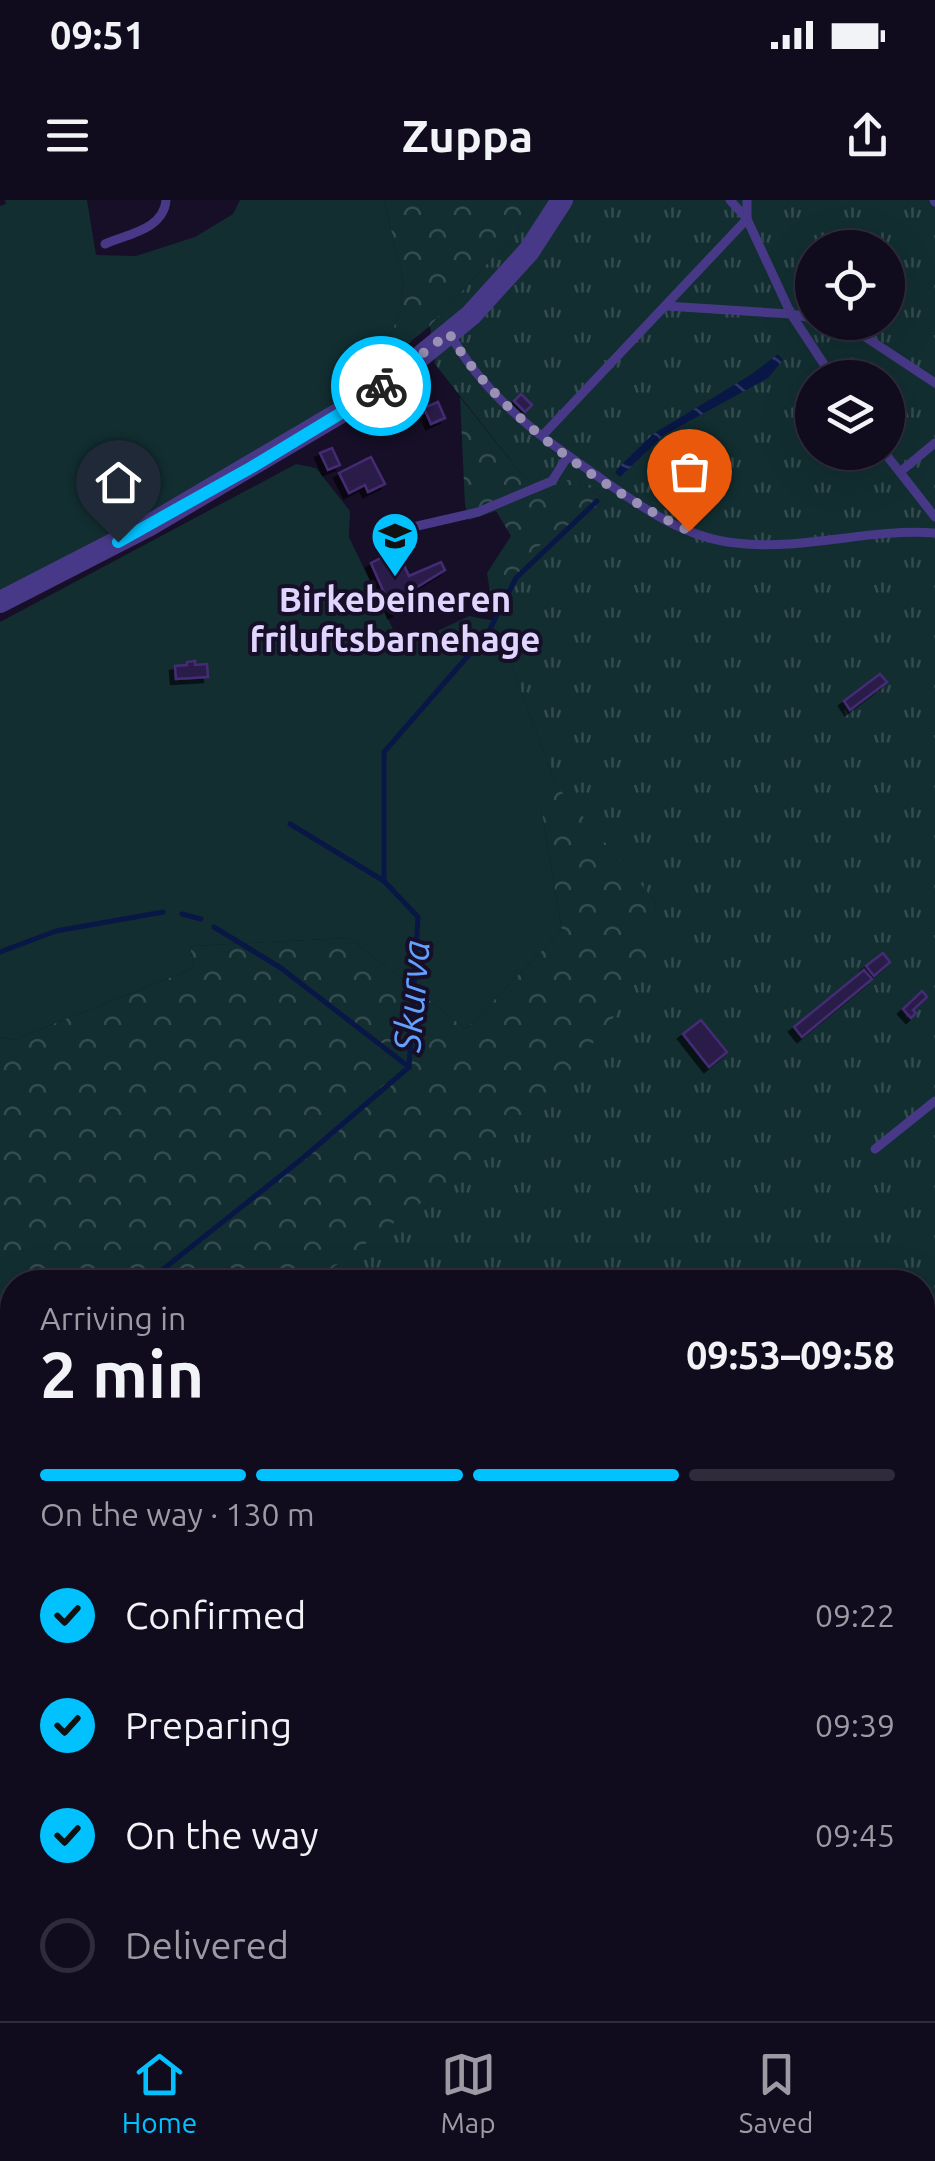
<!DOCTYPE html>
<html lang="en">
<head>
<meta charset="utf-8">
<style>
	:root { --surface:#100b1d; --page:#1e192a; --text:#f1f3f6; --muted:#9c9ba4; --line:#302b3b; --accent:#01c2ff }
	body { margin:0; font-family:Ubuntu,sans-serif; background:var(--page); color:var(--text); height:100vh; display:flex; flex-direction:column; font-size:38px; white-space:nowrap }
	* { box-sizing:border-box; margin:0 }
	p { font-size:32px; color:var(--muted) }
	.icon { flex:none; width:55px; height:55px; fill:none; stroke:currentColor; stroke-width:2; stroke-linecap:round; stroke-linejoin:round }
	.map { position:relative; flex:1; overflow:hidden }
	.panel { position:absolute; left:0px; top:1070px; width:935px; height:752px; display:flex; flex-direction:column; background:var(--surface); border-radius:40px 40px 0 0; box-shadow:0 10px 40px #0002,0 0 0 2px var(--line) }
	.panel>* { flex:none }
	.fabs { position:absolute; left:795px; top:30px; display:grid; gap:20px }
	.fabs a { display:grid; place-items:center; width:110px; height:110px; border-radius:50%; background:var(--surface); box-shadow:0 10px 40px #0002,0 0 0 2px var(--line); font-size:50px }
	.pin { position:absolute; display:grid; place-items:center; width:85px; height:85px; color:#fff; margin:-102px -42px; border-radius:50% 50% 50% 0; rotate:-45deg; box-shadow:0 0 10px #0007 }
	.pin .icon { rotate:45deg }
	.courier { position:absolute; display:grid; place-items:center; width:100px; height:100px; margin:-50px; border:8px solid #01c2ff; border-radius:50%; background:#fff; color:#222; box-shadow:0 2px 12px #0007 }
	.head em { font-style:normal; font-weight:700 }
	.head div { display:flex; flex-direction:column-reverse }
	.head { display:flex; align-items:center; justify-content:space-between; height:170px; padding:0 40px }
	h1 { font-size:65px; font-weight:700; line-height:75px }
	.bar { display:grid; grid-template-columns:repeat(4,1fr); gap:15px 10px; align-content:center; height:120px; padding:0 40px }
	.bar i { height:12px; border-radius:8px; background:var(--line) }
	.bar .selected { background:var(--accent) }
	.bar p { grid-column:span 4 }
	ol { padding:0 40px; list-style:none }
	li { display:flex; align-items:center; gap:30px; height:110px }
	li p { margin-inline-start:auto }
	li .icon { padding:10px; border-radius:50%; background:var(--accent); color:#111; stroke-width:4 }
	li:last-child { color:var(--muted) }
	li i { width:55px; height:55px; border:5px solid var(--line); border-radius:50% }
	.status { display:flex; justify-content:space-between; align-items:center; height:70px; padding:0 50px; background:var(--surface); direction:ltr }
	.status svg { height:28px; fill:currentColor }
	header { display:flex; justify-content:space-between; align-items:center; height:130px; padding:0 40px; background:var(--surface); font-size:45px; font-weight:700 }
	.dock { display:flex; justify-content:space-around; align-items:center; height:140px; border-top:2px solid var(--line); background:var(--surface); font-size:28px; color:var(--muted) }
	.dock a { display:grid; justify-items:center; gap:5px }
	.dock .selected { color:var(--accent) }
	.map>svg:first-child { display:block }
	.grass { fill:#122e31 }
	.forest { fill:url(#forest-crowns) }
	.park { fill:url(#park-tufts); fill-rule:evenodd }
	.water { fill:url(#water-waves) }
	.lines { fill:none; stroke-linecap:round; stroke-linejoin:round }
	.stream { stroke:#091746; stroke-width:5 }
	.building { fill:#2a1b48; stroke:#452c75; stroke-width:2.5; filter:url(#shadow) }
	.service { stroke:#473987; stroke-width:9 }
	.tertiary { stroke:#473987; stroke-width:22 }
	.done { stroke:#9990b3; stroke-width:10; stroke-dasharray:0 18 }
	.route { stroke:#01c2ff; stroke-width:12 }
	.labels { text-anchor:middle; stroke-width:8; stroke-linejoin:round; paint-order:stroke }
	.poi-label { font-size:35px; font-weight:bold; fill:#e0d5ff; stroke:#160f27 }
	.water-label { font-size:38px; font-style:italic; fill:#63a1ff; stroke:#160f27 }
</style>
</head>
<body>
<div class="status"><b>09:51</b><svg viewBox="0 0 49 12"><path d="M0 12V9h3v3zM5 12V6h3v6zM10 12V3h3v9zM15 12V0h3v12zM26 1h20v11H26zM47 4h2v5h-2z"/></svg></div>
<header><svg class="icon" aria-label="menu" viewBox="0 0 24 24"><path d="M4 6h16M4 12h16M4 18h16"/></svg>Zuppa<svg class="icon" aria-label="share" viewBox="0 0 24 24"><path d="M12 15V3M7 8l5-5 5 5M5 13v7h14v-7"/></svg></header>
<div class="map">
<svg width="935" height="1821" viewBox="0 0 935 1821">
	<defs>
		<pattern id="forest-crowns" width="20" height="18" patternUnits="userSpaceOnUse" patternTransform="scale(2.5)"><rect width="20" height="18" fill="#122e31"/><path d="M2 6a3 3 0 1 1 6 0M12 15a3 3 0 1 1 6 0" fill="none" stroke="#344b50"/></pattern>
		<pattern id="park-tufts" width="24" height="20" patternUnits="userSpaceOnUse" patternTransform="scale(2.5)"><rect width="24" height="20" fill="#122e31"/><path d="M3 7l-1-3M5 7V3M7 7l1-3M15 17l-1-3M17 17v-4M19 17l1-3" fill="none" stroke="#344b50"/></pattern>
		<pattern id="water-waves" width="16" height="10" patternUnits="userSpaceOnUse" patternTransform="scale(2.5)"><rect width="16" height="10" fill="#091746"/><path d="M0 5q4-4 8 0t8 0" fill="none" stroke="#2d3862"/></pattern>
		<filter id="shadow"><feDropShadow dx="-5" dy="5" stdDeviation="0" flood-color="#0009"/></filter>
	</defs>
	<rect width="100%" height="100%" fill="#160f27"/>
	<!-- grass -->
	<g class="grass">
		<path d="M5,0H87L96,55L136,56L195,37L233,14L240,0H384L403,79L401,111L391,133L339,179L325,210L129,326L0,391V6L6,4Z"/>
		<path d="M296,264L316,268L350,311L349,337L402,448L469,416L495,421L556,585L673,679L638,707L541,607L562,730L466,829L349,738L190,746L194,768L13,840L0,837V422Z"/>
		<path d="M378,1810H398L401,1821H358L356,1812Z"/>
		<path d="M407,1810H608L611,1821H410Z"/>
	</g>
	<!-- forest -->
	<g class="forest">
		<path d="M384,0H539L530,17L430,126L325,210L339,179L391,133L401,111L403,79Z"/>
		<path d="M460,197L526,280H580L606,302L539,347L495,421L487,373L511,336L496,311L469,320L465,305Z"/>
		<path d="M556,585L656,702L649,759L613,818L744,1082H12V1810H356L358,1821H0V837L13,840L194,768L190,746L349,738L466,829L562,730L541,607Z"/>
		<path d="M935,1055V1821H611L608,1810H922V1082Z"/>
	</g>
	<!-- park -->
	<path class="park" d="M539,0H935V1373L922,1366V1082H317L324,1074L526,926L613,818L648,759L656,702L556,585L495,421L539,346L606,302L580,280H526L435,164L430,126L530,17ZM812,48H888V122H812ZM812,178H888V252H812Z"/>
	<!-- water -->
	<path class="water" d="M778,154L783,160L768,178L664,235L620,277L615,273L617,269L653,234L752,174Z"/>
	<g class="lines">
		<!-- stream -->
		<g class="stream">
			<path d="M290,624L384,681"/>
			<path d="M182,714L201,719"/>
			<path d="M214,727L281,768L409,867"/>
			<path d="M0,752L56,731L163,712"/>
			<path d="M147,1082L303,958L409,867L418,717L384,681V552L488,433L516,378L597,301"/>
			<path d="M0,1216L12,1204"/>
		</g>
	</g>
	<!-- building -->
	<g class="building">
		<path d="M413,188L417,197L421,196L425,204L420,206L423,213L400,223L391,202L399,199L397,194Z"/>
		<path d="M521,194L532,205L525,212L514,201Z"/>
		<path d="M438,202L445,218L431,224L424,208Z"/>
		<path d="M332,248L340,265L328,270L320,253Z"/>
		<path d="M371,257L385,284L368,292L365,285L349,293L339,273Z"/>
		<path d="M397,350L409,376L441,362L445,370L414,389L419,399L393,413L371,363Z"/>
		<path d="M195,461V465L207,464L208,477L176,479L175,466L187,465V462Z"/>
		<path d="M880,474L887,482L850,510L844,501Z"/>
		<path d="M883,753L890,762L874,776L866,766Z"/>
		<path d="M864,770L872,779L802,837L794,827Z"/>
		<path d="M922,791L927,797L913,810L916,813L911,818L903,809Z"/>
		<path d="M701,820L727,852L709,867L683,834Z"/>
	</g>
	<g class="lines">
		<!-- service -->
		<g class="service">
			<path d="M730,0L747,19L791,114L833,178"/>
			<path d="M934,0L935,2"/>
			<path d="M105,44C128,34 164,29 166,0"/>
			<path d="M666,106L791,114L812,118"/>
			<path d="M834,122L861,134L935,183"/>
			<path d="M451,136C466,162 487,187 508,207C534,232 564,253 593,273C636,303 682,338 736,343C803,351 869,328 935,333"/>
			<path d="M542,236L747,19V0"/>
			<path d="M884,252L935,317"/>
			<path d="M900,272L935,243"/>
			<path d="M400,330L478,312L552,281L568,256"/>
			<path d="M875,949L935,901"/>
		</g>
		<!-- tertiary -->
		<path class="tertiary" d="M0,402L148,326L355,204L410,165L471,115L529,51L562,0"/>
	</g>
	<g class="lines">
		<!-- done -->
		<path class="done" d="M381,186L449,133C495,214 606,291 689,331"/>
		<!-- route -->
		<path class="route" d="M118,342L252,267L356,204L381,186"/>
	</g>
	<!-- icons -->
	<defs>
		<g id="school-pin" transform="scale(2.5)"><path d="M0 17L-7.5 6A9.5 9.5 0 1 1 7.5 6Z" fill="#01c2ff" stroke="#160f27"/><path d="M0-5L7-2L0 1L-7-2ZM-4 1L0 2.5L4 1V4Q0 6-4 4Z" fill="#111"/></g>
	</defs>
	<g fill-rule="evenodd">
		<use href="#school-pin" x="395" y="336"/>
	</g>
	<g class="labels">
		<!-- poi labels -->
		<g class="poi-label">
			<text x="395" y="412">Birkebeineren<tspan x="395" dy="40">friluftsbarnehage</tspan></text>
		</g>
		<!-- water labels -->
		<g class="water-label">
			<text transform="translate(412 796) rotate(-85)" y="13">Skurva</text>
		</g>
	</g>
</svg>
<div class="fabs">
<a><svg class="icon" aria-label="locate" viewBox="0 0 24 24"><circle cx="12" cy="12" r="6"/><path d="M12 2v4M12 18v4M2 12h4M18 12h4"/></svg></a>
<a><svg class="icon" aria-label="layers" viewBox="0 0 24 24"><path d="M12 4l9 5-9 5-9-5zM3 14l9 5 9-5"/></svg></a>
</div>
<div class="pin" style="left:689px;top:331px;background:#ea580c"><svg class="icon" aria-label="bag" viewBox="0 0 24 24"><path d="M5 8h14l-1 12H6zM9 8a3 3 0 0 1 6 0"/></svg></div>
<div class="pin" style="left:118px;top:342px;background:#1f2937"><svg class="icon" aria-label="home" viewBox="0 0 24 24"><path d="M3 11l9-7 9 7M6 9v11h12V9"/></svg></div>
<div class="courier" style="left:381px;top:186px"><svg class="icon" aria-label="bike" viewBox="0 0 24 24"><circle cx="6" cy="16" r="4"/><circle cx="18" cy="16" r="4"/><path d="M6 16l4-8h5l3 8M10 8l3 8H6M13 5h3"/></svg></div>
<section class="panel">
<div class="head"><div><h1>2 min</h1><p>Arriving in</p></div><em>09:53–09:58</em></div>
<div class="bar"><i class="selected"></i><i class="selected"></i><i class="selected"></i><i></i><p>On the way · 130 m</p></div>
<ol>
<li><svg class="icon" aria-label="check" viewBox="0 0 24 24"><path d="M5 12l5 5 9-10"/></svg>Confirmed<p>09:22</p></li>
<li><svg class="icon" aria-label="check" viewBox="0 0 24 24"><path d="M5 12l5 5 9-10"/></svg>Preparing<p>09:39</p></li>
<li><svg class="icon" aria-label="check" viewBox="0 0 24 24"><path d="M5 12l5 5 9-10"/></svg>On the way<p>09:45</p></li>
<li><i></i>Delivered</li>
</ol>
</section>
</div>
<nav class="dock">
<a class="selected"><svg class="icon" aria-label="home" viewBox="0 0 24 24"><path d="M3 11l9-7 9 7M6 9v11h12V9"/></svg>Home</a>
<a><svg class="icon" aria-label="map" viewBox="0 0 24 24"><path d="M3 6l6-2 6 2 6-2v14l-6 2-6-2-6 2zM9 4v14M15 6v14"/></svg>Map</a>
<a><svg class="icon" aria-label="saved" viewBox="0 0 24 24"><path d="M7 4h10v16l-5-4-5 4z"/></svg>Saved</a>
</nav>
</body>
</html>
